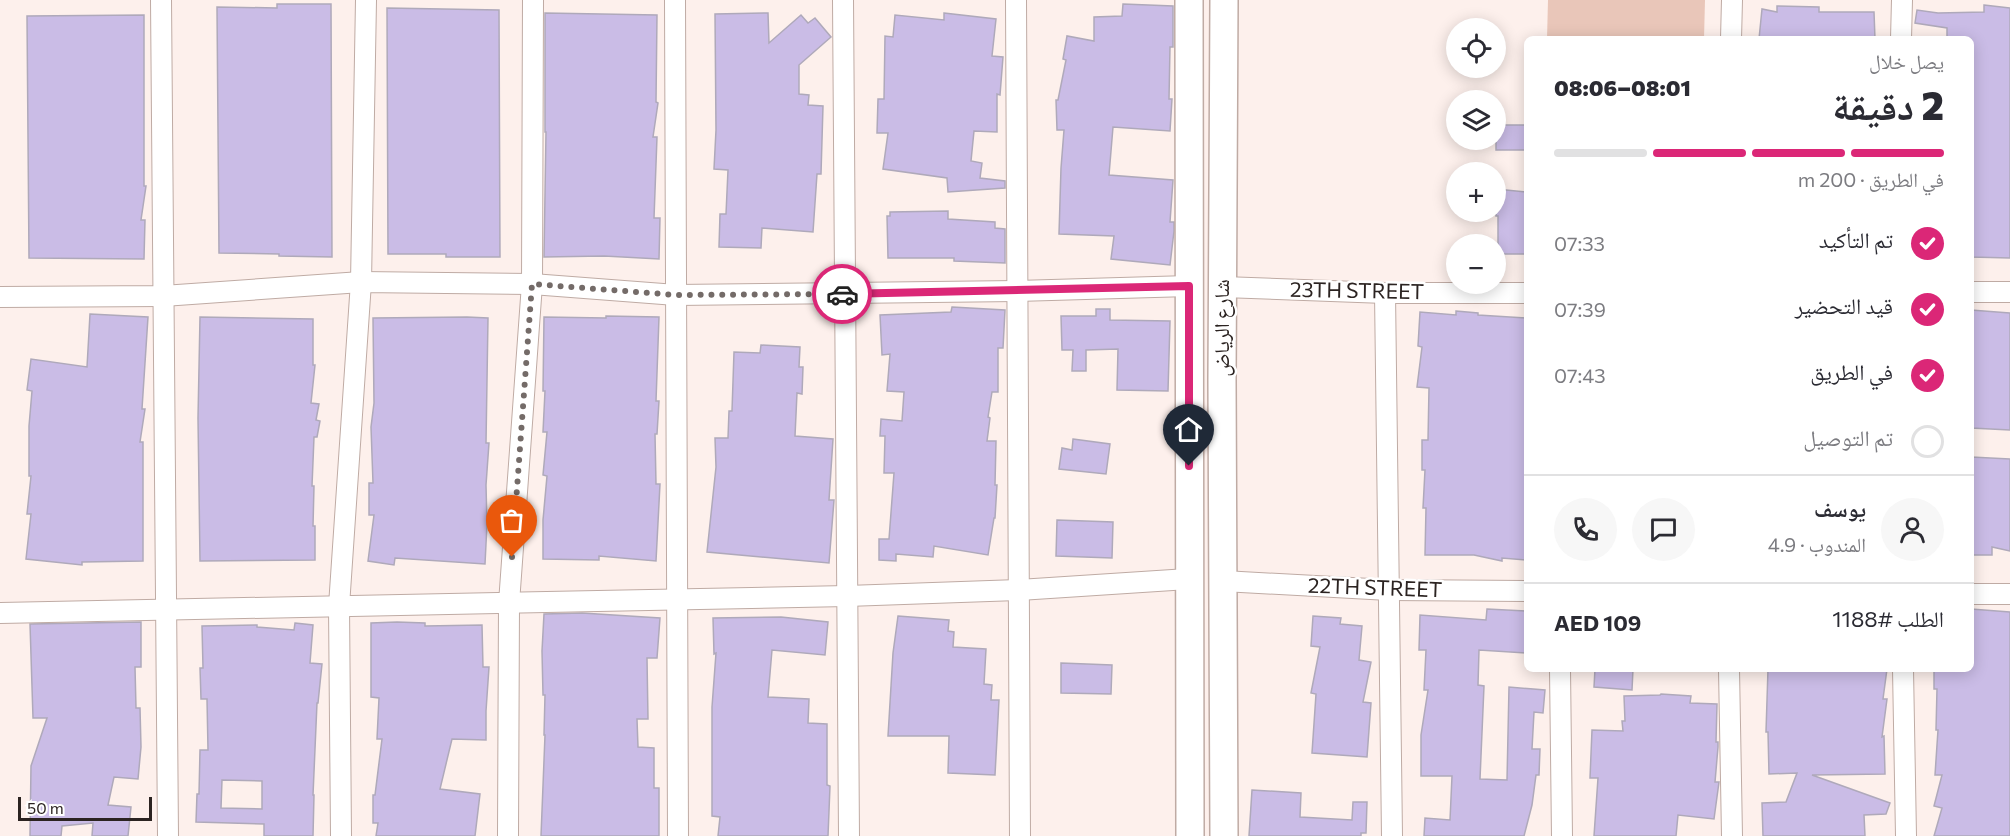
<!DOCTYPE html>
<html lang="ar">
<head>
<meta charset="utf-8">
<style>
	:root { --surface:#fff; --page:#f7f7f7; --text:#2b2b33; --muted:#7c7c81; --line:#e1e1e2; --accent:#db2777 }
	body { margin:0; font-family:Commissioner,"Noto Naskh Arabic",sans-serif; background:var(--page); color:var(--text); direction:rtl; height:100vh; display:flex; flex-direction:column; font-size:22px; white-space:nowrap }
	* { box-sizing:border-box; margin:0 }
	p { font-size:20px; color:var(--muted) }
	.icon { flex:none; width:33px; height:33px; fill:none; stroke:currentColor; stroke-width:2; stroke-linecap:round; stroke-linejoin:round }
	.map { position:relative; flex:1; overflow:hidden; direction:ltr }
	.sheet { position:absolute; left:1524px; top:36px; width:450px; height:636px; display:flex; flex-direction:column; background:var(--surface); border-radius:9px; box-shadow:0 3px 15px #0003; direction:rtl }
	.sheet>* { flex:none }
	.controls { position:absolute; left:1446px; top:18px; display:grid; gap:12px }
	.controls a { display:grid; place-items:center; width:60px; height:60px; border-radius:50%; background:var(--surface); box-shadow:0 3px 15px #0003; font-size:30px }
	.scale { position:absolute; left:18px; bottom:15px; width:134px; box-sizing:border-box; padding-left:6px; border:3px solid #2b2321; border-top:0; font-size:16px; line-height:21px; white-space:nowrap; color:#2b2321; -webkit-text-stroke:4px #fff; paint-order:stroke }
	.pin { position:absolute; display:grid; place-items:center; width:51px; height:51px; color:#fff; margin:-62px -26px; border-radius:50% 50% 50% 0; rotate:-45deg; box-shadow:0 0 6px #0007 }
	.pin .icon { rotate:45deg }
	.courier { position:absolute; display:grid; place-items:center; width:60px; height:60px; margin:-30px; border:4px solid #db2777; border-radius:50%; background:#fff; color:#222; box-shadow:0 2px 8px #0007 }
	.headline em { font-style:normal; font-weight:800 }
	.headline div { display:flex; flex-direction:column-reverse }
	.headline { display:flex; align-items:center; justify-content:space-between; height:102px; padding:0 30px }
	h1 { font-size:39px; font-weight:800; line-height:45px }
	.bar { display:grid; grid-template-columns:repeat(4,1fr); gap:9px 6px; align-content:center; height:72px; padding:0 30px }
	.bar i { height:8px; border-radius:4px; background:var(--line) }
	.bar .on { background:var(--accent) }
	.bar p { grid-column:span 4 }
	.line { display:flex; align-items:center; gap:15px; padding:0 30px; border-top:2px solid var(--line) }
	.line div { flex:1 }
	.round { display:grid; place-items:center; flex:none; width:63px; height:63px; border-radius:32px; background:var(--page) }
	ol { padding:0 30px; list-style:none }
	li { display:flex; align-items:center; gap:18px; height:66px }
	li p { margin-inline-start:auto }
	li .icon { padding:6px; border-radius:50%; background:var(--accent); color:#fff; stroke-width:4 }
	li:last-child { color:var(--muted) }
	li i { width:33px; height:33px; border:3px solid var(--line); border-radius:50% }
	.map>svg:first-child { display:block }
	.green { fill:#e9c6b9 }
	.building { fill:#cabce6; stroke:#afa9ba; stroke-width:1.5; fill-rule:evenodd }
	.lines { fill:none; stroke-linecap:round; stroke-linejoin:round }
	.street-casing { stroke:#bfaba4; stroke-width:22 }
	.secondary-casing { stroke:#bfaba4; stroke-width:30 }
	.street { stroke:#fff; stroke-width:20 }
	.secondary { stroke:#fff; stroke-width:27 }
	.done { stroke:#746b68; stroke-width:6; stroke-dasharray:0 10.8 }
	.route { stroke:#db2777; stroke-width:8 }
	.labels { text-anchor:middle; stroke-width:5; stroke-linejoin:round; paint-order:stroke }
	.street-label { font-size:21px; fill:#2b2321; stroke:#fff }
</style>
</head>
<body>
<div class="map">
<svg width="2010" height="836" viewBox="0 0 2010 836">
	<rect width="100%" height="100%" fill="#fdf0ec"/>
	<!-- green -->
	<path class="green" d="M1548,0H1705L1704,39H1547Z"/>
	<!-- building -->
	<g class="building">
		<path d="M277,4H331L332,257L279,256V254L219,253L217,7L277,8Z"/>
		<path d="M1123,4L1173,6V47H1170L1169,99H1172L1170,131L1113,127L1109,175L1173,180L1170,222H1174V231L1170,265L1111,259L1114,236L1059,234L1061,168L1064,130H1057L1056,100H1058L1066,60L1063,59L1067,36L1094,41V17L1122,16Z"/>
		<path d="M1984,5L2010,8V258L1971,257V39H1947V28L1915,23L1917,10L1938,13L1984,12Z"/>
		<path d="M1777,6L1819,7V12H1874L1875,39H1759L1762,9L1777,12Z"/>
		<path d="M387,8L499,10L500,257H446V254H388Z"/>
		<path d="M545,13L657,15L656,102L658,103L653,137H657L654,218H660L659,259L604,256L544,257L546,132H545Z"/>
		<path d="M768,13L769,43L801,15L808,23L815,18L831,37L799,65V94L809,95L808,105L823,106L821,174H817L813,232L762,228L761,248L719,247L720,214H726L728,170L714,169L716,130L715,14Z"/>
		<path d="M944,13L996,19L992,56L1003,57L1000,95L997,94V132L974,131L971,161L982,163L980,178L1005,181V188L948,192L947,178L883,169L888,133H877L878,99H884L885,36L893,37L895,15L944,20Z"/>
		<path d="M144,15V186H146L141,220H145L144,259L29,258L27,16Z"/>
		<rect x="1496" y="125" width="31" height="25"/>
		<path d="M1496,189L1527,192V254H1498V216H1496Z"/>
		<path d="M948,211V219L995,222V228L1005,229V263L954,261V258H888L887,216H890V212Z"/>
		<path d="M952,307L1005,310L1003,348H998V392H992L988,417L990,418L987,441H996L995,485H997L995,518H994L988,555L934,546L933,557L896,554V561L879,560V539H889L894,473H884L885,436H880L881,419L902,421L904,392L887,391L890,354L882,355L880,315L951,312Z"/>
		<path d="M1096,309H1110V320L1170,321L1168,391L1117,390L1118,349L1086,350V371H1072L1073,350H1062L1061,316H1096Z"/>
		<path d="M1971,310L2010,313V430L1971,428Z"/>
		<path d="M1456,311L1478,313V315L1527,318V560L1502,558V561L1474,555H1425L1426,508H1423L1425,470H1422V440H1428L1429,388L1417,387L1422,347L1418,346L1420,312L1456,315Z"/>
		<path d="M90,314L148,317L142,409H145L140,442H143V561L82,562V565L26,559L31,514H27L31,476H29V426L32,391L27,390L31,359L87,367Z"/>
		<path d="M606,316L659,317L656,401H659L657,434H655L656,484H660L656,561L599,556V560L543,559V520L547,476L543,475L547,432H543L545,391H543L544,317L606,318Z"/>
		<path d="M200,317L313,319V365H315L311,403L319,404L316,420L320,421L317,437H314L312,486H314L313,526H315V560L200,561L198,418Z"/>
		<path d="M467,317L488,318L486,443H489L486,485L487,524L485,564L395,558L394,565L368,561L374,515H369V483H373L371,427L374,403L373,318Z"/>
		<path d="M761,345L800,347L799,367H803L802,394L797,393L795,436L833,439L829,500H834L829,563L707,552L716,467L715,438H728L729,411H732L734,352L760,353Z"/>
		<path d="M1073,439L1110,444L1106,474L1059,469L1062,448L1072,450Z"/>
		<path d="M1971,457L2010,459V551L1992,547V555H1971Z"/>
		<path d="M1057,520L1113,522L1112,558L1056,556Z"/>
		<path d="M1487,609L1527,611V653L1479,650L1478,685L1484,686L1480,779L1507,780L1509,687L1545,690L1543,713L1534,712L1532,749H1540L1539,775H1536L1532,805L1524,836H1424L1425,818L1450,820L1452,776H1421V735L1428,690H1424L1426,650H1419L1420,615L1486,620Z"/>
		<path d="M1971,609L2010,612V836H1934L1942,808L1934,806L1942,775H1935L1938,730H1936L1937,689H1934V669H1971Z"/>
		<path d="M582,613L660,618L657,658H647L648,719H637L638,747L654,748V788H659V836H541L545,735H544L545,695H543L542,651L544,614Z"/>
		<path d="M898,616L949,620L948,631L954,632L953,647L986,649L984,684L992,685L991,700H999L995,775L948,773L949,736H888L893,653Z"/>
		<path d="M1313,616L1341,618L1340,624L1362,626L1359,660L1371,662L1363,702L1371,703L1367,757L1312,753L1316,694L1311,693L1320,647L1311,646Z"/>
		<path d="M781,617L828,622L825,655L772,650L768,697L809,699L808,723L827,724V785L830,786L828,836H718L720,817L712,816V707L716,653L714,654L713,618Z"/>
		<path d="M141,622V667H135L136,708H140L141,747L138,779L114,777L108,805L131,807L128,836H92L93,823L62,826L61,836H30L31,766L47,718H33L30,624Z"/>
		<path d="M397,622L425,623V626L482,625L483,667H489L486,711V740L452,739L440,789L480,794L475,836H376L378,823H373V795H375L382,739H377L379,698L371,697V623Z"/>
		<path d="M295,623L313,625L310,663L322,664L318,703H317L313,795H314L313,836H264V824L196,822L197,794H199L200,750H208L207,699H201L200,668H203L202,626L257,625V627L294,630ZM222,780L262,781V809L221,808Z"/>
		<path d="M1061,663L1112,665L1111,694L1061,693Z"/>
		<path d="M1595,669H1633L1632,690L1594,687Z"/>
		<path d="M1768,669H1887L1883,699H1887L1882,737L1884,736L1885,774L1812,775L1890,803L1886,814L1864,815L1865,836H1763L1762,803L1786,802L1797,773L1769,774L1768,732H1766Z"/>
		<path d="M1661,694L1691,696L1690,703L1717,704L1716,742H1718V747L1715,782H1719L1714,819L1678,815L1676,836H1594L1598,778H1590L1592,730L1623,731L1622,721H1625L1624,696L1660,695Z"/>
		<path d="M1252,790L1301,793L1300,817L1352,820L1353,802H1367L1366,833H1361V836H1249Z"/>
	</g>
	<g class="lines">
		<!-- street casing -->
		<g class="street-casing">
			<g id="street">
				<path d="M161,0L168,836"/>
				<path d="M675,0L678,836"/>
				<path d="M843,0L849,836"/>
				<path d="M1016,0L1020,836"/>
				<path d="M1731,39L1732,0"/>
				<path d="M1901,39L1902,0"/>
				<path d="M1223,287L1385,293H1527"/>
				<path d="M1971,292H2010"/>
				<path d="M1385,293L1392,836"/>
				<path d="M0,297L163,296L361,282L532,284L676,295L1017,291L1189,286"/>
				<path d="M1223,581L1389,590L1527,591"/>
				<path d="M1971,594H2010"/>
				<path d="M0,613L847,596L1019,590L1188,579"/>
				<path d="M1560,669L1562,836"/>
				<path d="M1729,669L1732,836"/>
				<path d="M1903,669L1906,836"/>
				<path d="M341,836L339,606L361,282L366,0"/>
				<path d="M508,836L509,603L532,284L533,0"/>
			</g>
		</g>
		<!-- secondary casing -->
		<g class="secondary-casing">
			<g id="secondary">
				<path d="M1189,0L1190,836"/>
				<path d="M1224,0L1222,380L1224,836"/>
			</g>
		</g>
		<!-- street -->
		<use href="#street" class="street"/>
		<!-- secondary -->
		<use href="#secondary" class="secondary"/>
	</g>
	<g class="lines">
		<!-- done -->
		<path class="done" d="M512,557L532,284L676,295L842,294"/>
		<!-- route -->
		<path class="route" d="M842,294L1189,286V466"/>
	</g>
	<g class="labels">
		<!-- street labels -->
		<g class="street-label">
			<text transform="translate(1357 291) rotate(1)" y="7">23TH STREET</text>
			<text transform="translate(1222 328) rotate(-90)" y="7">شارع الرياض</text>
			<text transform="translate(1375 588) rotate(2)" y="7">22TH STREET</text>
		</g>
	</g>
</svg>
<div class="controls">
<a><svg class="icon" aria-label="locate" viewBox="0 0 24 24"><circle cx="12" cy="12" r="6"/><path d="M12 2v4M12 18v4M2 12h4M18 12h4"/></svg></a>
<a><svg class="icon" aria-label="layers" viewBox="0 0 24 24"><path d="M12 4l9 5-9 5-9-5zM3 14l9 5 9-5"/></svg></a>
<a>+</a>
<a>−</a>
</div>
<div class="scale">50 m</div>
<div class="pin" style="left:512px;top:557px;background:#ea580c"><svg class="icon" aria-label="bag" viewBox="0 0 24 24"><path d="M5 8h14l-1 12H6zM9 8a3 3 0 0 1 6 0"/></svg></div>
<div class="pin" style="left:1189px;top:466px;background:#1f2937"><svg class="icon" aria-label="home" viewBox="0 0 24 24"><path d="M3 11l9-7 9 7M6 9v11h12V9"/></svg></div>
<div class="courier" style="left:842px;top:294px"><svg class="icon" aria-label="car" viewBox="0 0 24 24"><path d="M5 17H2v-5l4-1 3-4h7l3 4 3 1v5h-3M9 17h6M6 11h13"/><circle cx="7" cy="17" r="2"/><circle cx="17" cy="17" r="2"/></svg></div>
<section class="sheet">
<div class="headline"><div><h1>2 دقيقة</h1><p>يصل خلال</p></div><em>08:01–08:06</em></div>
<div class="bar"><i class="on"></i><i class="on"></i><i class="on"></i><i></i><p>في الطريق · 200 m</p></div>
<ol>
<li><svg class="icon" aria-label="check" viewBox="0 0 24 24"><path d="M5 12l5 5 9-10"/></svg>تم التأكيد<p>07:33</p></li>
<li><svg class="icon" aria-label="check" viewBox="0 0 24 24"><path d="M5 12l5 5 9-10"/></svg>قيد التحضير<p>07:39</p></li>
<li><svg class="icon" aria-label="check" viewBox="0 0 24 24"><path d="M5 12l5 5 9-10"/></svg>في الطريق<p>07:43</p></li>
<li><i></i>تم التوصيل</li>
</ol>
<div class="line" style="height:108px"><a class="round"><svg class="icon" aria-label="person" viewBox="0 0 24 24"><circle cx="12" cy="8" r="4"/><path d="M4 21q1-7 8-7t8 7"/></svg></a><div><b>يوسف</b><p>المندوب · 4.9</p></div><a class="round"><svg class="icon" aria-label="chat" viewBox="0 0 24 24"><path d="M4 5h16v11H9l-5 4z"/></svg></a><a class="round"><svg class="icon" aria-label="phone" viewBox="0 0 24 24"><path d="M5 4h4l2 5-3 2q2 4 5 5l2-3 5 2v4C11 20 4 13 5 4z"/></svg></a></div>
<div class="line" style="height:78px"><div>الطلب #1188</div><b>AED 109</b></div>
</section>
</div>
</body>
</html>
